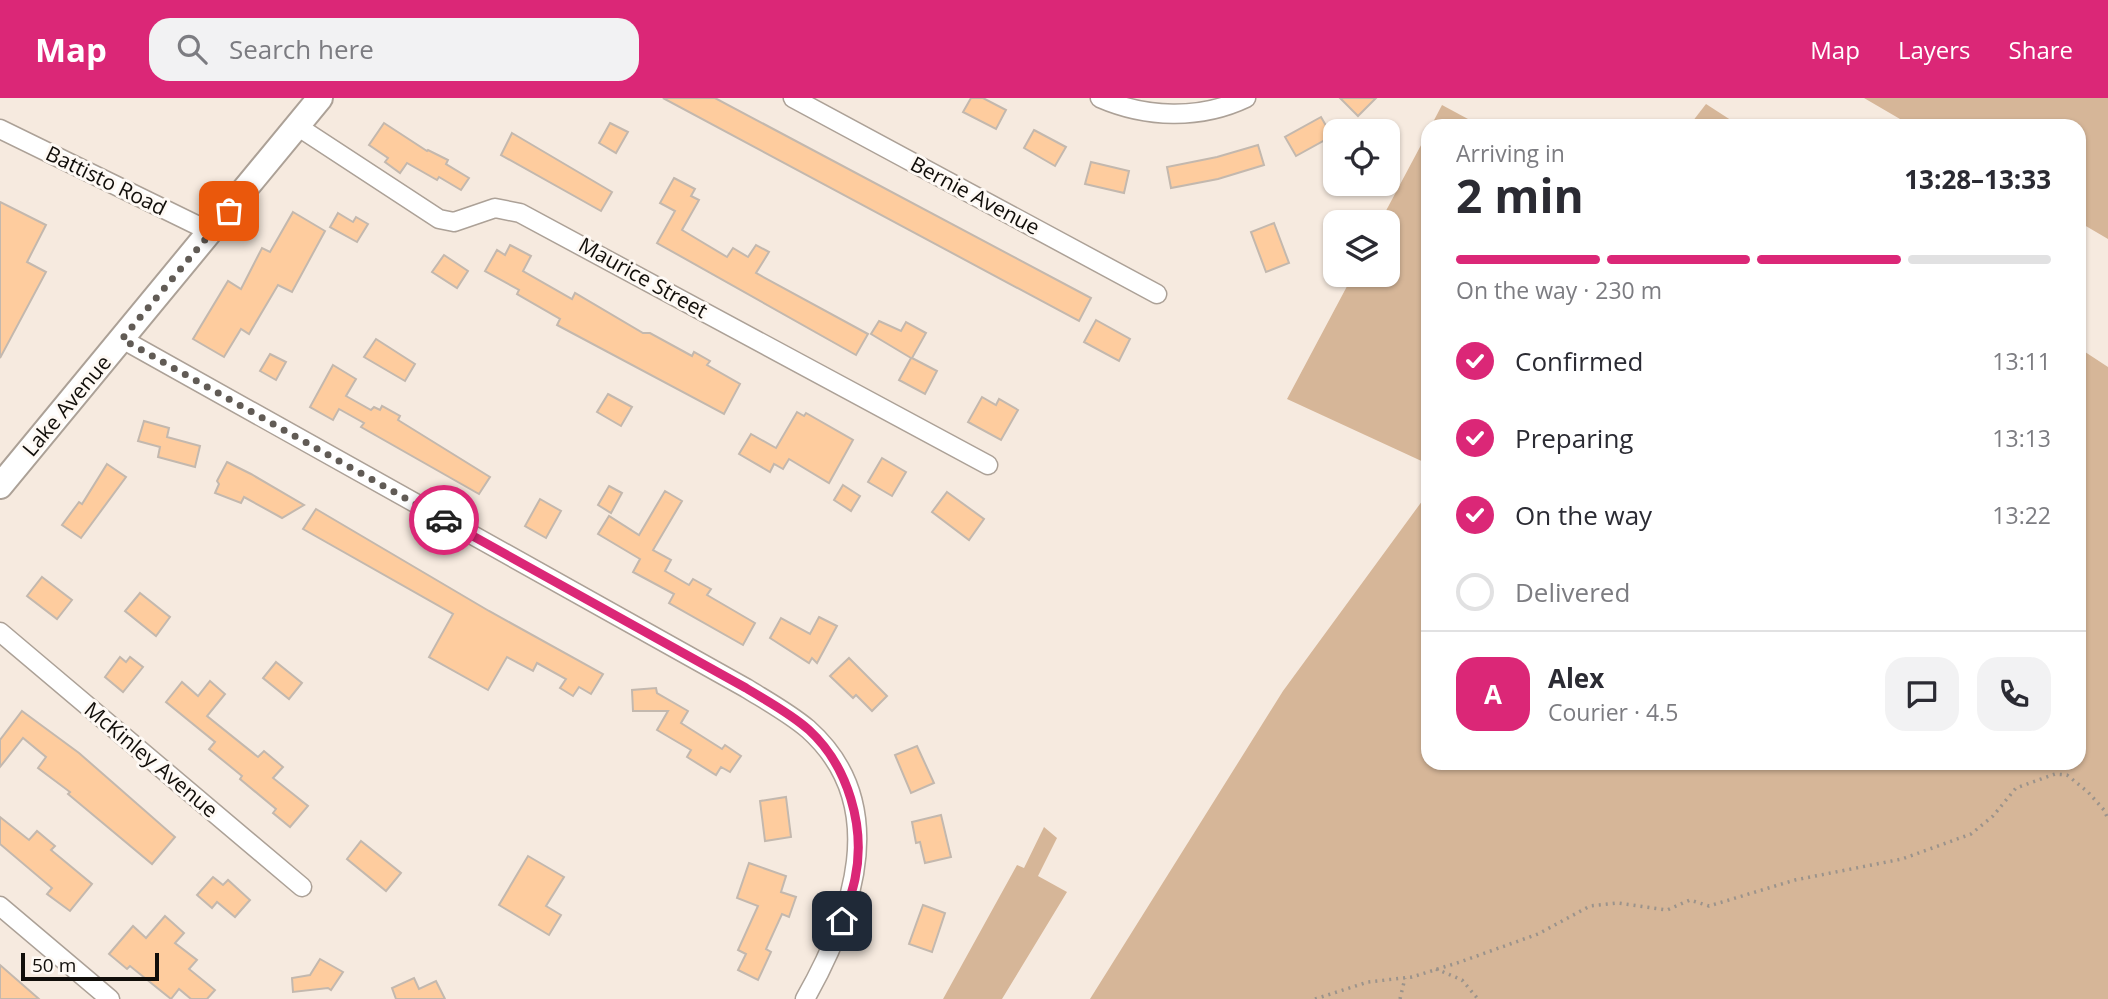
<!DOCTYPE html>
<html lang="en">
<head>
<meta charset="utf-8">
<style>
	:root { --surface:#fff; --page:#f2f2f3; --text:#2b2b33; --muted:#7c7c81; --line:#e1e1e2; --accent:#db2777 }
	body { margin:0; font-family:"Open Sans",sans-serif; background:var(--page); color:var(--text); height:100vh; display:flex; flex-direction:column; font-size:26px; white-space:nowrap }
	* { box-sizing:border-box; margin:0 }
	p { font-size:23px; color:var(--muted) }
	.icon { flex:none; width:38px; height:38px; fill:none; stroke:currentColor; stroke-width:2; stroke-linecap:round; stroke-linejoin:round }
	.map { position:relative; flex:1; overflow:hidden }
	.panel { position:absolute; left:1421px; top:21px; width:665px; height:651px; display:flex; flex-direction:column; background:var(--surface); border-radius:21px; box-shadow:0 2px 5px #0004 }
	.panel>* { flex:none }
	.buttons { position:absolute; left:1323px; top:21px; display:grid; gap:14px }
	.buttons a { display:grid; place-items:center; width:77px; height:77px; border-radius:14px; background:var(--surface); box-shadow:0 2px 5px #0004; font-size:35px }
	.scale { position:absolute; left:21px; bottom:18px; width:138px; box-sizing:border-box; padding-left:7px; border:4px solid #110e0a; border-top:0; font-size:19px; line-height:24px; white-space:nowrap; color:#110e0a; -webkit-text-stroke:5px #fef9f4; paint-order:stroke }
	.pin { position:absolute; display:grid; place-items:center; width:60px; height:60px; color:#fff; margin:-30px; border-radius:14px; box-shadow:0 4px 10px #0006 }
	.courier { position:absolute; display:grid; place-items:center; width:70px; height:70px; margin:-35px; border:5px solid #db2777; border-radius:50%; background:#fff; color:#222; box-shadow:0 2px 9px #0007 }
	.headline em { font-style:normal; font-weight:700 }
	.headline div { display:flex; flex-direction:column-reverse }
	.headline { display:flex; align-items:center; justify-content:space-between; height:119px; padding:0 35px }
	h1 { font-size:46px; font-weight:700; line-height:52px }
	.bar { display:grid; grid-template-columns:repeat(4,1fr); gap:10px 7px; align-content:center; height:84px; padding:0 35px }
	.bar i { height:9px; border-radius:5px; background:var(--line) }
	.bar .on { background:var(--accent) }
	.bar p { grid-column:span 4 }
	.line { display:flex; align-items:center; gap:18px; padding:0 35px; border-top:2px solid var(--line) }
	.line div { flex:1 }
	.round { display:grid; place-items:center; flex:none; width:74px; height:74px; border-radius:21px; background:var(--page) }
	ol { padding:0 35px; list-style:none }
	li { display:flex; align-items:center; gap:21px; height:77px }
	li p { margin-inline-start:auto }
	li .icon { padding:7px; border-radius:50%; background:var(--accent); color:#fff; stroke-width:4 }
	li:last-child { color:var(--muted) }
	li i { width:38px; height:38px; border:4px solid var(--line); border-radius:50% }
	header { display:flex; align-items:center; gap:42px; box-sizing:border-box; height:98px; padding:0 35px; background:var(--accent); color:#fff }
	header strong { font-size:33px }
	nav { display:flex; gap:38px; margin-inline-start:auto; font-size:24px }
	.search { width:490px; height:63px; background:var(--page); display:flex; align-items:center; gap:18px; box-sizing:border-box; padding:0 24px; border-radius:21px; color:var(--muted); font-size:26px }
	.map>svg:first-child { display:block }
	.green { fill:#d6b698 }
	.building { fill:#fecc9e; stroke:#c3b8ae; stroke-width:2 }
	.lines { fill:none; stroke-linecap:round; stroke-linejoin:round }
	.minor-casing { stroke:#aca197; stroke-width:21 }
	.secondary-casing { stroke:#aca197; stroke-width:28 }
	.path { stroke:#9b938b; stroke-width:3.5; stroke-dasharray:2 5; stroke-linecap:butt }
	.minor { stroke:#fff; stroke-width:18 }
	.secondary { stroke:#fff; stroke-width:24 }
	.done { stroke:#615b55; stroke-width:7; stroke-dasharray:0 12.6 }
	.route { stroke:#db2777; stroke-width:9 }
	.labels { text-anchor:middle; stroke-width:6; stroke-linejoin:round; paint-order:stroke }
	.street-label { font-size:21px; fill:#110e0a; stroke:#fef9f4 }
</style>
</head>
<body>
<header>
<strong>Map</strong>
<div class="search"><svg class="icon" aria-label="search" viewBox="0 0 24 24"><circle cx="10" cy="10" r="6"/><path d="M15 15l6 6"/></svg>Search here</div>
<nav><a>Map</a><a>Layers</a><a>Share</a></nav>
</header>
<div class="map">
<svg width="2108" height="901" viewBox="0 0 2108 901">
	<rect width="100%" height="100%" fill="#f6eadf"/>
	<!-- green -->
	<g class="green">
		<path d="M1864,0H2108V141L2079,124V28H1912Z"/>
		<path d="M1706,6L1740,28H1689Z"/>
		<path d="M1442,7L1481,28H1431Z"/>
		<path d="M1428,34V366L1287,301L1353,177H1388V124H1380Z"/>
		<path d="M2079,250L2108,269V901H1090L1283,593L1428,395V665H2079Z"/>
		<path d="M1044,729L1057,740L1038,778L1067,794L1002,901H943L1017,767L1024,770Z"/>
	</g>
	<!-- building -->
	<g class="building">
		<path d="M663,0H715L1091,200L1079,223Z"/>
		<path d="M971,0H983L1006,12L996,31L963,14Z"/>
		<path d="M1340,0H1376L1358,18Z"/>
		<path d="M1321,19L1332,38L1296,58L1285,39Z"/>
		<path d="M384,25L427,53L428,52L448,62L446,66L469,80L461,92L439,79L437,82L407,65L400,75L385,64L388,60L369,47Z"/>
		<path d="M610,25L628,34L616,55L599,45Z"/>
		<path d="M1034,32L1066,49L1055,68L1024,50Z"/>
		<path d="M512,35L612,94L601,113L501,57Z"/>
		<path d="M1258,47L1264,67L1218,81L1171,90L1167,69L1217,59Z"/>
		<path d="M1091,64L1129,73L1124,95L1085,86Z"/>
		<path d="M674,80L695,91L691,98L699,102L682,132L727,159L733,150L748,159L756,147L769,154L756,175L868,236L856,257L657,145L675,113L660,105Z"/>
		<path d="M0,104L46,127L27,164L46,174L0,260Z"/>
		<path d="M293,114L325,133L292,194L278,187L249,236L241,231L224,259L193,241L228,183L241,191L262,150L270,154Z"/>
		<path d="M338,115L353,124L356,119L368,126L357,144L330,129Z"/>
		<path d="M1274,125L1289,165L1266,174L1251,134Z"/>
		<path d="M510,147L531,158L523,173L572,201L575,195L643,235H650L692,258L694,254L710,263L707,267L740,286L724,316L557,227L560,221L517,196L519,192L485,173L497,152L505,157Z"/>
		<path d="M444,157L468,173L457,190L432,174Z"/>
		<path d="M1096,222L1130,241L1119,263L1084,244Z"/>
		<path d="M879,223L901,233L906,224L926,235L912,260L937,273L925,296L899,282L911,260L871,236Z"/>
		<path d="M376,241L415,266L405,283L364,259Z"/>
		<path d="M270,256L286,264L276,282L260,273Z"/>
		<path d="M333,267L356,281L346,298L371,312L374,309L380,312L382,308L400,318L398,322L490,379L479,396L361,329L364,325L339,311L333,322L310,309Z"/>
		<path d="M608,296L632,309L621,328L597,314Z"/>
		<path d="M982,299L996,307L999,301L1018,312L1001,342L968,324Z"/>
		<path d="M797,314L804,318L806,315L853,342L829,385L789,361L783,371L774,366L770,374L739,356L751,336L776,350Z"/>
		<path d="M144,323L169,330L167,339L200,348L195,369L158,359L160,349L138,343Z"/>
		<path d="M882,360L906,374L892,398L868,384Z"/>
		<path d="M227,364L251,376L304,407L282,420L244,399L241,405L215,395L219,386L217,383Z"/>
		<path d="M107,366L126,379L81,440L62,427L79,404L82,406Z"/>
		<path d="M843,387L860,398L851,413L834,402Z"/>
		<path d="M609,388L622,395L611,415L598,407Z"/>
		<path d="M665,393L682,403L653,452L671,462L665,473L689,487L693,481L711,491L707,497L755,525L743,547L669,505L674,496L633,474L640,461L598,436L609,418L639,437Z"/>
		<path d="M947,394L984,421L969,442L932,414Z"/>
		<path d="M540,401L561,413L546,440L525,428Z"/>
		<path d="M316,411L489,513L603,576L591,596L579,589L573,598L560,590L566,581L537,565L533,573L507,559L488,592L429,559L453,516L303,431Z"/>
		<path d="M42,479L72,502L57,521L27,498Z"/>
		<path d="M140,495L170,519L156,538L125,513Z"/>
		<path d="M819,519L837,528L817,565L812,560L809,565L770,540L781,520L810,536Z"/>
		<path d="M120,559L126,564L130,559L143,569L123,594L105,579Z"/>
		<path d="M849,560L887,598L872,613L856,597L853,600L830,578Z"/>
		<path d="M276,564L302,585L289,601L263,580Z"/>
		<path d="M210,583L225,596L207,618L258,659L264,653L283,669L273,680L308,708L290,729L273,715L276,711L240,681L242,678L209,651L215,644L166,604L182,584L198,598Z"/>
		<path d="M656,590L657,595L688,613L681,625L722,651L725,647L741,658L730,674L721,669L716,677L687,659L691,652L657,632L668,613H633L632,592Z"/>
		<path d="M22,613L79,655L175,739L152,766L68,696L70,694L38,670L46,659L23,640L0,669V642Z"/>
		<path d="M917,648L934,685L911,695L895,657Z"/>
		<path d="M786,699L791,739L765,743L760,703Z"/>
		<path d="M941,717L951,759L925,765L920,744L916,745L912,724Z"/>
		<path d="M0,719L29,742L37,733L55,748L51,752L92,786L70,813L47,796L52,790L0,746Z"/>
		<path d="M361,743L401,775L386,793L347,761Z"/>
		<path d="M528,758L564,779L546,808L561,817L549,837L499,807Z"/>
		<path d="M749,765L786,778L781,794L796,799L789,819L782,816L766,851L771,854L758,882L738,872L746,856L738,852L758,808L737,800Z"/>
		<path d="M213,779L223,787L228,782L250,802L235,819L217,804L212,810L197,797Z"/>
		<path d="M923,807L945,815L932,854L909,846Z"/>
		<path d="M165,818L184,835L175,845L197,862L189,871L215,892L207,901H191L179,891L171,901L130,868L127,871L109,856L133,828L146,840Z"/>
		<path d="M320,861L343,874L331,892L328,890L293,894L292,880L310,877Z"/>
		<path d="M0,867L39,901H0Z"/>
		<path d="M414,880L419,891L436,883L445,901H396L392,890Z"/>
	</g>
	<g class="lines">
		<!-- minor casing -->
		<g class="minor-casing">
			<g id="minor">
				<path d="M793,0L1157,196"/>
				<path d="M1100,0C1146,20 1200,22 1246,0"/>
				<path d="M297,28L439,121L454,124L495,110L520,115L988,367"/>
				<path d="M0,31L211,134"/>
				<path d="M122,241L746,590C767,603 789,615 808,631C893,707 852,818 805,901"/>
				<path d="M0,534L302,789"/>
				<path d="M0,808L110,901"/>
			</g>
		</g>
		<!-- secondary casing -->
		<g class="secondary-casing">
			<path id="secondary" d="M0,388L320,0"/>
		</g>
		<!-- path -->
		<g class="path">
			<path d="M1436,871L1462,882L1478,901"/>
			<path d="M1315,901L1368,884L1412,879L1460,864L1538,836L1590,808L1618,805L1667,812L1690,802L1709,808L1795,782L1902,761L1971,736L1993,718L2016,690L2055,676L2067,677L2088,694L2104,712L2108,721"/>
			<path d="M1400,901L1405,880"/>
		</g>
		<!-- minor -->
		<use href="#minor" class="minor"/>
		<!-- secondary -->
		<use href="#secondary" class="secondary"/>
	</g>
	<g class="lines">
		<!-- done -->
		<path class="done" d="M229,113L122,241L444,422"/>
		<!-- route -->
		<path class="route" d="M444,422L746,590C767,603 790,615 809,632C848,668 866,729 855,781C852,795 847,809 842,823"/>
	</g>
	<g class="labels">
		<!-- street labels -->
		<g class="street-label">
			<text transform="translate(106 83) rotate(26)" y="7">Battisto Road</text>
			<text transform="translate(975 98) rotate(28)" y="7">Bernie Avenue</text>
			<text transform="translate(643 180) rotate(29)" y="7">Maurice Street</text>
			<text transform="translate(67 308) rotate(-50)" y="7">Lake Avenue</text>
			<text transform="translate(151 662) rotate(40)" y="7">McKinley Avenue</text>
		</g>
	</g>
</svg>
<div class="buttons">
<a><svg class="icon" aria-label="locate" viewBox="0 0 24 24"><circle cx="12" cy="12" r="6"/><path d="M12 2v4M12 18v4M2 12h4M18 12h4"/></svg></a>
<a><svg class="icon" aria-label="layers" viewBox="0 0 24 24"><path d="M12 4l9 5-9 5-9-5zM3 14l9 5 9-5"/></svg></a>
</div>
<div class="scale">50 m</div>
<div class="pin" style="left:229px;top:113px;background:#ea580c"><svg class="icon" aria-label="bag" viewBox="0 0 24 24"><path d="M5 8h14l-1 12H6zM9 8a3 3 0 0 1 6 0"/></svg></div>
<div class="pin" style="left:842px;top:823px;background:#1f2937"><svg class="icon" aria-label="home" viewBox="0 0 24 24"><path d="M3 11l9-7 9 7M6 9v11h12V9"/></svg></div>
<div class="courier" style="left:444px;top:422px"><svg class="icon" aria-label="car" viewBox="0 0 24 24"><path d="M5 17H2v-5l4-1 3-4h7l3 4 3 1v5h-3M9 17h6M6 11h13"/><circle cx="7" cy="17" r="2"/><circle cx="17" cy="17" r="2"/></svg></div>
<section class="panel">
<div class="headline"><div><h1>2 min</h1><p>Arriving in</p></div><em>13:28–13:33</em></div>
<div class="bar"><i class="on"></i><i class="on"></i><i class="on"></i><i></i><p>On the way · 230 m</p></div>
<ol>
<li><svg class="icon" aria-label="check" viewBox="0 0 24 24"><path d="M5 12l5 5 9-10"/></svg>Confirmed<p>13:11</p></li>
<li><svg class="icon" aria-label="check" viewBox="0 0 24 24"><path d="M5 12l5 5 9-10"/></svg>Preparing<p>13:13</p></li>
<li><svg class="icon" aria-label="check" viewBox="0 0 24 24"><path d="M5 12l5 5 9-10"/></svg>On the way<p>13:22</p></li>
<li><i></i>Delivered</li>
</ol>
<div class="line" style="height:126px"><b class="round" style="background:var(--accent);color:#fff">A</b><div><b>Alex</b><p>Courier · 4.5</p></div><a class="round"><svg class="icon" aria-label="chat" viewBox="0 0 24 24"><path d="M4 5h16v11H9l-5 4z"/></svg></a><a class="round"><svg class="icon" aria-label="phone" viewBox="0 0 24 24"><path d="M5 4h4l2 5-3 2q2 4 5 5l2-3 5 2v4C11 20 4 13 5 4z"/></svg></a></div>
</section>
</div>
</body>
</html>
